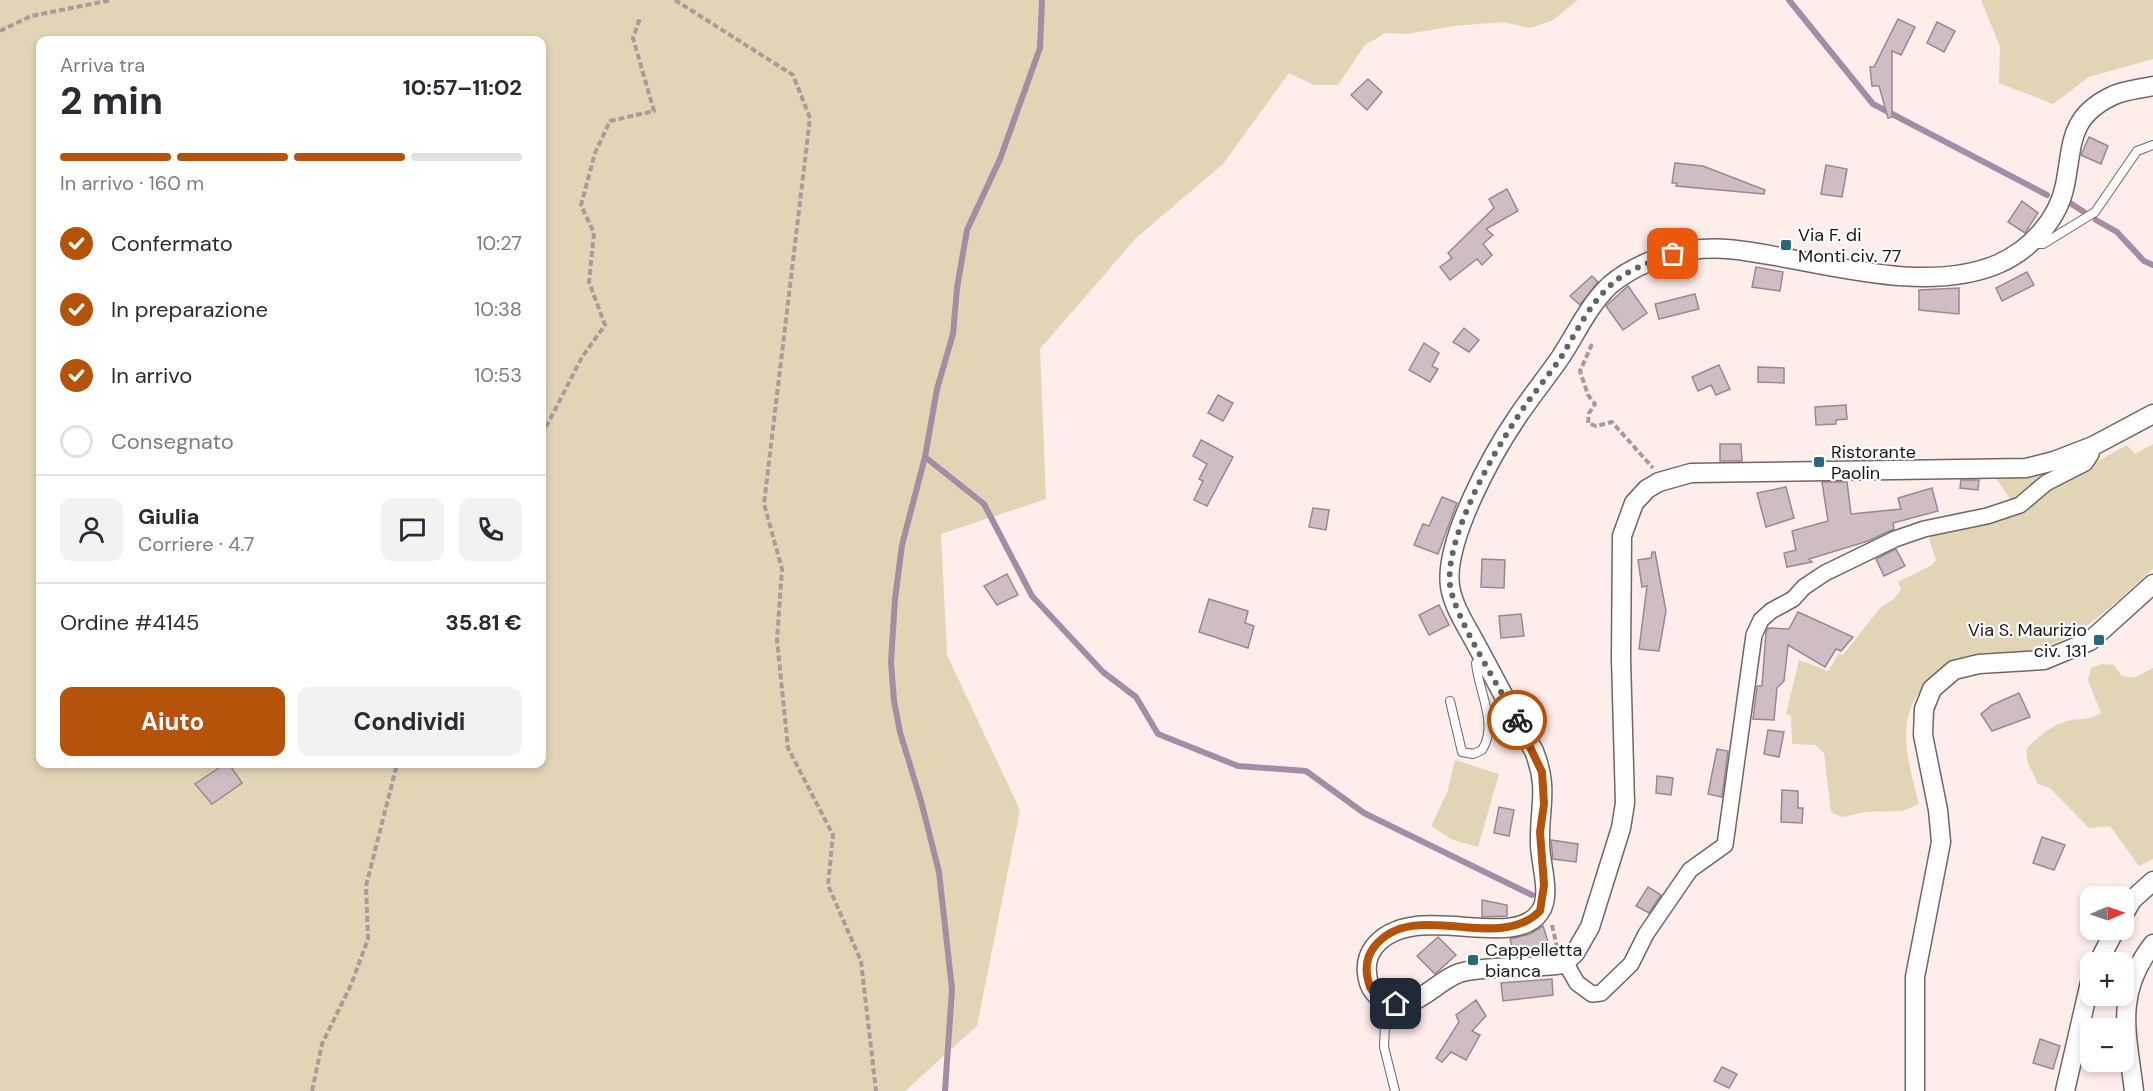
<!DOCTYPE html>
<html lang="it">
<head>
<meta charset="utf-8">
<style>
	:root { --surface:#fff; --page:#f2f2f3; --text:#2b2b33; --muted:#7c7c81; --line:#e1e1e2; --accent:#b45309 }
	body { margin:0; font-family:"DM Sans",sans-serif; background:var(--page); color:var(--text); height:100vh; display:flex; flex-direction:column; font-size:22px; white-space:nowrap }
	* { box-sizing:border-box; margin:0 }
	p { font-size:20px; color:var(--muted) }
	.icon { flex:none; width:33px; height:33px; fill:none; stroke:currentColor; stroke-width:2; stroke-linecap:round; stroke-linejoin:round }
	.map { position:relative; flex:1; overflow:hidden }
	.panel { position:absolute; left:36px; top:36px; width:510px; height:732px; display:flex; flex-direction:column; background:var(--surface); border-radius:12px; box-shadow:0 3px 9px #0003 }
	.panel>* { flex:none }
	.needle { width:39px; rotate:88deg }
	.controls { position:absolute; left:2080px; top:886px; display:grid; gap:12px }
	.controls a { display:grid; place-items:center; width:54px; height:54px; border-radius:12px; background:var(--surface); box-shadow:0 3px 9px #0003; font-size:30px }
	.pin { position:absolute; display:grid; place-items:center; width:51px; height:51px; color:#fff; margin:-26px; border-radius:12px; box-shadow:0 3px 9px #0006 }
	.courier { position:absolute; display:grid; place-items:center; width:60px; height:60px; margin:-30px; border:4px solid #b45309; border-radius:50%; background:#fff; color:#222; box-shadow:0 2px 8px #0007 }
	.headline em { font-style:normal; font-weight:700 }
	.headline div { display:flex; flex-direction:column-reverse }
	.headline { display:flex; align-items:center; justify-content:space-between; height:102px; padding:0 24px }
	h1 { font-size:39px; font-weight:700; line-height:45px }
	.bar { display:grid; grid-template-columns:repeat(4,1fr); gap:9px 6px; align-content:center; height:72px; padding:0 24px }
	.bar i { height:8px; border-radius:4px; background:var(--line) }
	.bar .selected { background:var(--accent) }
	.bar p { grid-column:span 4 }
	.line { display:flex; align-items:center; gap:15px; padding:0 24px; border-top:2px solid var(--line) }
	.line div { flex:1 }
	.round { display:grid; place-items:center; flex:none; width:63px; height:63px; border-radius:12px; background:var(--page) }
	ol { padding:0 24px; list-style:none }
	li { display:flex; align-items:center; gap:18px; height:66px }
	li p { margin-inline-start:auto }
	li .icon { padding:6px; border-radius:50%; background:var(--accent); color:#fff; stroke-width:4 }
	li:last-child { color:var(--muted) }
	li i { width:33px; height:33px; border:3px solid var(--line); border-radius:50% }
	.primary-button { display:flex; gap:12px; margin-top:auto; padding:12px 24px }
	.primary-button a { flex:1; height:69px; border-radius:12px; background:var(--accent); color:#fff; font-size:24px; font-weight:700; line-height:69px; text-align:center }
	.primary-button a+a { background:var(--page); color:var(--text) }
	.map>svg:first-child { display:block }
	.green { fill:#e1d5b5; fill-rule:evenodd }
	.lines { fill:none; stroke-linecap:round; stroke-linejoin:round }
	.stream { stroke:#a58ca5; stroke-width:6 }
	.building { fill:#cebdc3; stroke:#99888e; stroke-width:1.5 }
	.service-casing { stroke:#746462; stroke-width:10 }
	.minor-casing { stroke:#746462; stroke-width:18 }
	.tertiary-casing { stroke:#746462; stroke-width:21 }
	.path { stroke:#a89b99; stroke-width:4; stroke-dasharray:6 3; stroke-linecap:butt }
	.service { stroke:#fff; stroke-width:8 }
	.minor { stroke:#fff; stroke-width:15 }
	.tertiary { stroke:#fff; stroke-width:18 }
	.done { stroke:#6b6160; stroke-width:6; stroke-dasharray:0 10.8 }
	.route { stroke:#b45309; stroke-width:8 }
	.poi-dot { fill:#2a667e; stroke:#fff; stroke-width:2 }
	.labels { text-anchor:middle; stroke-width:4.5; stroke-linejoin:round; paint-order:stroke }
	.poi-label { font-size:18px; fill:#1d1615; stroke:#fff; text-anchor:start }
</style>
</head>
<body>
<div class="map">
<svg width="2153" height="1091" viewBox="0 0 2153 1091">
	<rect width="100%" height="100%" fill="#fdedeb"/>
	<!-- green -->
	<g class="green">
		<path d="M0,0H1578L1553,20L1530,28L1503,22L1454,26L1407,34L1386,33L1365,45L1338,85H1314L1289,73L1223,164L1136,238L1040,349L1046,499L941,534L947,655L1020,810L977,1026L905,1091H0ZM40,40H542V764H40Z"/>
		<path d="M2153,0V59L2089,77L2053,104L1999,83L2000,47L1981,0Z"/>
		<path d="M2153,444V569C2125,593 2090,630 2055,643C2025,654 1992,655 1961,662C1950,664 1938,673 1930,680C1892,716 1908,760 1919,804L1902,811L1865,812L1842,817L1831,812L1824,753L1815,745L1792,744L1791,716L1786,714L1799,660L1828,671L1839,653L1843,655L1881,607L1894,599L1901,590L1898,582L1932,565L1936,560L1929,539L1932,535L2018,510L1996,478L2046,475L2091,465L2127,445L2135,454Z"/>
		<path d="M2103,664L2114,665L2122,676L2134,678L2153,668V859L2139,866L2110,826L2089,828L2050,788L2038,784L2028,763L2026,750C2034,739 2051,726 2064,722C2079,717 2086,722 2101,713L2088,680L2091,668Z"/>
		<path d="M1455,760L1499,774L1478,847L1453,840L1431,826L1447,793Z"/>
	</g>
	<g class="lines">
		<!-- stream -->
		<g class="stream">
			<path d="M1789,0L1873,104L2047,195"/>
			<path d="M2070,203L2084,212"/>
			<path d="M2096,220L2117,232L2144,261L2153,265"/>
			<path d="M925,457L984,504L1032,596L1103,672L1136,697L1158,734L1238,766L1306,771L1364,813L1532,895"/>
			<path d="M945,1091L952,989L939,872L921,801L900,732L894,701L891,662L895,599L902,545L925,457L937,389L953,334L957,288L967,230L1000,159L1040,48L1042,0"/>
		</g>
	</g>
	<!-- building -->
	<g class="building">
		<path d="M1898,19L1915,27L1901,55L1892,51V117L1888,118L1879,86H1872L1870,67H1874Z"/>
		<path d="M1937,22L1955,31L1944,52L1927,43Z"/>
		<path d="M1368,79L1382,92L1367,110L1351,95Z"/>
		<path d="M2089,137L2108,146L2101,164L2081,155Z"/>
		<path d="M1675,163L1703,166L1765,190L1764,194L1676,186L1677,183H1672Z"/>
		<path d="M1826,165L1847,169L1842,197L1821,194Z"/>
		<path d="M1507,189L1518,211L1486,229L1493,235L1483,244L1492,255L1482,265L1477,259L1450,280L1440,267L1452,258L1448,253L1494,208L1489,199Z"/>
		<path d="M2022,201L2038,213L2025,233L2008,222Z"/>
		<path d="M1756,267L1783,272L1780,291L1752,287Z"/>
		<path d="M2027,272L2034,285L2002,301L1996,288Z"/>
		<path d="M1592,276L1598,282L1580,305L1570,296Z"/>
		<path d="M1628,286L1647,313L1623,330L1606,306Z"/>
		<path d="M1959,288V314L1919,310V290Z"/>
		<path d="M1695,294L1699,309L1659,319L1655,304Z"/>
		<path d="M1464,328L1479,340L1469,352L1453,342Z"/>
		<path d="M1424,343L1439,353L1432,366L1438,369L1430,382L1409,370Z"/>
		<path d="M1719,365L1730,389L1716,395L1711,385L1698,391L1692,377Z"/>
		<path d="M1758,367L1784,368V383L1758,382Z"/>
		<path d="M1218,395L1233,403L1223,421L1208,413Z"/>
		<path d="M1846,405L1847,419L1836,420V424L1816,425L1815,407Z"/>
		<path d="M1201,440L1233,457L1207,506L1194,500L1203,481L1199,479L1207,464L1193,456Z"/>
		<path d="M1720,444H1741L1742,461H1720Z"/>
		<path d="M1961,480H1979L1978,490L1960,488Z"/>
		<path d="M1822,482H1847L1851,514L1901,509L1898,498L1932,488L1938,511L1893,523L1894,529L1868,541L1809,559L1812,562L1787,567L1784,553L1796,550L1792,531L1828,521Z"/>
		<path d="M1786,487L1794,518L1766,527L1757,493Z"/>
		<path d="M1442,497L1457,503L1438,554L1414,545L1423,524L1429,526Z"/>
		<path d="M1313,508L1329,510L1326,530L1309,527Z"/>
		<path d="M1896,549L1905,566L1884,576L1876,559Z"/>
		<path d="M1652,552H1655L1666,611L1659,651L1639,649L1647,586L1642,587L1638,560L1651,558Z"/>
		<path d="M1482,559L1505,560L1504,588L1481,587Z"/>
		<path d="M1007,574L1018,595L997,605L984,586Z"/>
		<path d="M1209,599L1248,611L1245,623L1254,626L1248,648L1199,632Z"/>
		<path d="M1439,605L1449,625L1429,635L1419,615Z"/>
		<path d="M1798,612L1853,637L1841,651L1836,649L1825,667L1788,645L1784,681L1777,688L1774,720L1753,719L1757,686H1762L1766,632L1768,628L1789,629Z"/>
		<path d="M1521,614L1524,636L1501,638L1499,616Z"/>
		<path d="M2019,693L2030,717L1992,731L1981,714L1992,705Z"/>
		<path d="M1768,730L1784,732L1779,757L1764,754Z"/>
		<path d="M1717,749L1728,751L1722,797L1708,794Z"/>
		<path d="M225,764H229L242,783L212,804L195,784Z"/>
		<path d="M1657,776L1673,778L1671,795L1656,793Z"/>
		<path d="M1782,790L1798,791V808H1803L1802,823L1781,822Z"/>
		<path d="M1499,807L1514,810L1509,836L1494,833Z"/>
		<path d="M2042,837L2065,845L2054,870L2033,863Z"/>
		<path d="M1551,840L1578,844L1576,862L1553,859Z"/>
		<path d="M1648,887L1661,895L1649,913L1636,906Z"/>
		<path d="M1482,900L1507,905V916L1482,917Z"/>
		<path d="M1543,926L1550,948L1527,956H1515L1510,939L1530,934Z"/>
		<path d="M1438,937L1456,955L1435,974L1417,956Z"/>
		<path d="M1552,979L1553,995L1503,1001L1501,983Z"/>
		<path d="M1476,1000L1486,1016L1472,1031L1480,1035L1466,1060L1451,1052L1442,1062L1436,1058L1459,1022L1456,1015Z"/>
		<path d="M2040,1039L2060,1046L2053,1069L2033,1063Z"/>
		<path d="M1722,1067L1737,1074L1729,1088L1714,1081Z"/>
	</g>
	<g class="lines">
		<!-- service casing -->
		<g class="service-casing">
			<g id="service">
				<path d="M2033,244H2043L2095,212L2137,151L2153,145"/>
				<path d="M1450,701L1462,752L1473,754L1482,750C1499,724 1478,691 1476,663L1482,659"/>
				<path d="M1386,1003L1384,1047L1395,1091"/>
			</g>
		</g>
		<!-- minor casing -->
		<g class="minor-casing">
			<path id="minor" d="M1565,962L1577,983L1592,994L1601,993L1631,964L1646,934L1690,870L1725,845L1754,635L1761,620L1771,611L1793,599L1804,587L1825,573L1895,539L1924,529L1987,516L2020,505L2046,483L2085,463L2091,454L2090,447"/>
		</g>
		<!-- tertiary casing -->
		<g class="tertiary-casing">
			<g id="tertiary">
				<path d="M2153,86C2140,89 2124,90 2112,96C2068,117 2073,145 2065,185C2058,220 2030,250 1998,264C1932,292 1843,268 1775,256C1747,251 1720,246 1692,250C1665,253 1631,267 1610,285C1588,306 1576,334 1560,358C1546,378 1531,397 1518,416C1492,454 1444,541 1450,586C1453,607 1467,627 1477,646C1496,681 1514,716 1534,751C1549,789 1539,806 1540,844C1540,863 1552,895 1540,912C1512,953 1412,898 1374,947C1368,955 1366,964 1367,973C1368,985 1372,993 1382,999C1410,1020 1438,977 1463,972C1496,965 1530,969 1563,964L1575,953L1590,927L1621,828L1625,803L1621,659L1622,536L1634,503L1647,489L1659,482L1691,473L2026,468L2054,461L2093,446L2153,414"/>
				<path d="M2124,914L2132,900L2153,881"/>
				<path d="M2098,963L2115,930"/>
				<path d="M1915,1091V977L1941,842L1938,810L1923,735L1924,709L1932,689L1954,670L1979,664L2044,660L2090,641L2153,584"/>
				<path d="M2065,1091L2091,978"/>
				<path d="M2134,1091C2127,1033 2114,994 2153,944"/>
			</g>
		</g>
		<!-- path -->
		<g class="path">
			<path d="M675,0L793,75L810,118L764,504L782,569L777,640L788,748L833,835L828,885L861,961L876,1091"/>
			<path d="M0,31L31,16L112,0"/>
			<path d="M1592,344L1580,371L1588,395L1595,404L1589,413L1588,423L1596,426L1612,422L1653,468"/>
			<path d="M542,435L582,357L605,325L589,282L594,233L581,205L595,153L610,121L654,111L633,38L640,18"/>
			<path d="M1552,925L1557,947"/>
			<path d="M312,1091L322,1044L351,985L368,939L366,886L397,764"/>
		</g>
		<!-- service -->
		<use href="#service" class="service"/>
		<!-- minor -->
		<use href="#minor" class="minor"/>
		<!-- tertiary -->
		<use href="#tertiary" class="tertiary"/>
	</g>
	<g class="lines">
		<!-- done -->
		<path class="done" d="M1517,720C1500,688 1454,617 1450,585C1445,539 1491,456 1517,418C1530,397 1546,379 1560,359C1576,333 1589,304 1612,284C1628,269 1652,262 1673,254"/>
		<!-- route -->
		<path class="route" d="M1396,1004C1385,1002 1375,997 1370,987C1365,973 1365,959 1374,947C1405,907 1466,935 1507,927C1520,925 1531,920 1540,911L1544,885L1540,832L1544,804L1542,772L1517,720"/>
	</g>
	<!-- markers -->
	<g class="poi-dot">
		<rect x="1780" y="239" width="12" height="12" rx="3"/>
		<rect x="1813" y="456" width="12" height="12" rx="3"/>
		<rect x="2093" y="634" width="12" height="12" rx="3"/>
		<rect x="1467" y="954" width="12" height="12" rx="3"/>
	</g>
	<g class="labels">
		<!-- poi labels -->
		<g class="poi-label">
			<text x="1798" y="241">Via F. di<tspan x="1798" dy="21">Monti civ. 77</tspan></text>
			<text x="1831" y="458">Ristorante<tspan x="1831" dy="21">Paolin</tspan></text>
			<text x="2087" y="636" text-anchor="end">Via S. Maurizio<tspan x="2087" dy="21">civ. 131</tspan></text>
			<text x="1485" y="956">Cappelletta<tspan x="1485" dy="21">bianca</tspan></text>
		</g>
	</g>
</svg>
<div class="controls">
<a><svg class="needle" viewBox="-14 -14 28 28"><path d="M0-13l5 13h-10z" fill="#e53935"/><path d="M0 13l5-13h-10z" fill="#7c7c81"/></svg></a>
<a>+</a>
<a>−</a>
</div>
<div class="pin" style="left:1673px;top:254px;background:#ea580c"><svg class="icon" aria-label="bag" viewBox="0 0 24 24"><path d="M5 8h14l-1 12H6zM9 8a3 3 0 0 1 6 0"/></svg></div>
<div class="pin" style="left:1396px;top:1004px;background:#1f2937"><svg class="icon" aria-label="home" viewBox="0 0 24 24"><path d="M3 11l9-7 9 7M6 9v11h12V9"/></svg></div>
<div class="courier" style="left:1517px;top:720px"><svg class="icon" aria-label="bike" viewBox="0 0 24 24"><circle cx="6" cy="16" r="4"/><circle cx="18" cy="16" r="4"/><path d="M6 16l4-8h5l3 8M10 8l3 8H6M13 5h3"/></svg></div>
<section class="panel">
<div class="headline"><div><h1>2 min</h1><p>Arriva tra</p></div><em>10:57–11:02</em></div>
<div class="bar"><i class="selected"></i><i class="selected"></i><i class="selected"></i><i></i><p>In arrivo · 160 m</p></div>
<ol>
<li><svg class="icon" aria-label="check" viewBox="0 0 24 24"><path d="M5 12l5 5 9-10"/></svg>Confermato<p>10:27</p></li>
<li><svg class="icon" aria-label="check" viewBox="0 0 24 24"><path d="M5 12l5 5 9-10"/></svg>In preparazione<p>10:38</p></li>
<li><svg class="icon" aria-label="check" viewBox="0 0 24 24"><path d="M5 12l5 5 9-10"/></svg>In arrivo<p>10:53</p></li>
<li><i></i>Consegnato</li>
</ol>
<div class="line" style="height:108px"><a class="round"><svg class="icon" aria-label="person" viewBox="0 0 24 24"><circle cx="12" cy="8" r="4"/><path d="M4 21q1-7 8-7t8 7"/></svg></a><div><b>Giulia</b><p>Corriere · 4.7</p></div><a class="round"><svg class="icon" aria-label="chat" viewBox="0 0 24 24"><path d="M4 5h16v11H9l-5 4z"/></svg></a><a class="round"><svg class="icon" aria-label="phone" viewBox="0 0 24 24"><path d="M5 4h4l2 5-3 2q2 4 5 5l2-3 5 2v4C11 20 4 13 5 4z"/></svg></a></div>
<div class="line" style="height:78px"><div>Ordine #4145</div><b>35.81 €</b></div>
<div class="primary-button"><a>Aiuto</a><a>Condividi</a></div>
</section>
</div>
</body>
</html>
